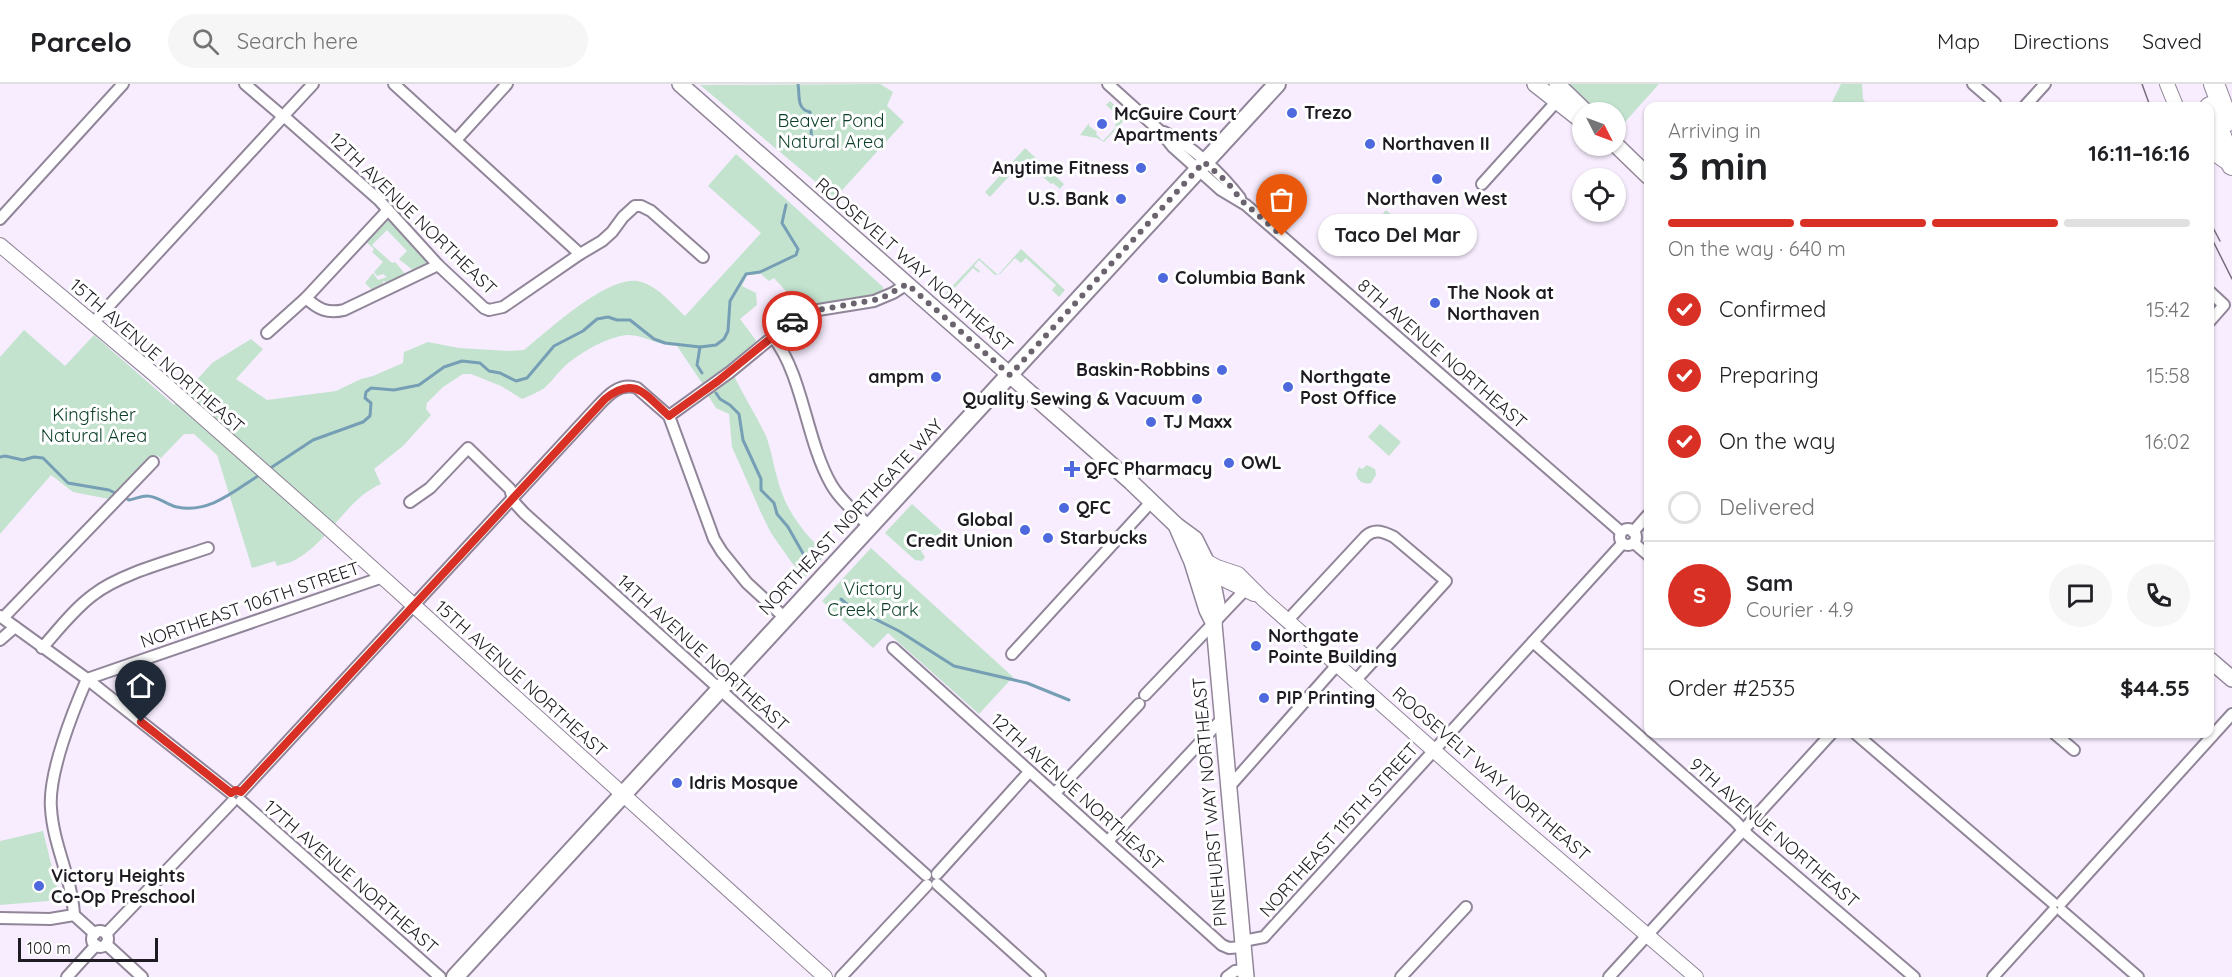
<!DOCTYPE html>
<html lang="en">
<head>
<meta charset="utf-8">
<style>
	:root { --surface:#fff; --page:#f6f6f6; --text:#202124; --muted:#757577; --line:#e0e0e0; --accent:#d93025 }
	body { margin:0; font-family:Quicksand,sans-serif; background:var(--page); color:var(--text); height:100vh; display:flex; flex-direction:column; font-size:22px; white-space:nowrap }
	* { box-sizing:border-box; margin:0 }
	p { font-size:20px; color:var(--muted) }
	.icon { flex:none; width:33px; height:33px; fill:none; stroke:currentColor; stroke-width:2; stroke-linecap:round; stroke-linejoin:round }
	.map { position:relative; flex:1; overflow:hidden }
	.panel { position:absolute; left:1644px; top:18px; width:570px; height:636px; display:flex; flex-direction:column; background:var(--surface); border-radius:12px; box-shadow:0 2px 4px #0004 }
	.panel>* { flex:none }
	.needle { width:39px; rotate:132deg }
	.buttons { position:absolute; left:1572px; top:18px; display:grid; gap:12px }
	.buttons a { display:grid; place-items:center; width:54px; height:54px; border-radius:50%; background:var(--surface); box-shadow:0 2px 4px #0004; font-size:30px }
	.scale { position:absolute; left:18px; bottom:15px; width:140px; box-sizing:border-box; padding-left:6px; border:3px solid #1f1b22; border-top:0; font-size:16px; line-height:21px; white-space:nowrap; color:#1f1b22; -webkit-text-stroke:4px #fff; paint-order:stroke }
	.pin { position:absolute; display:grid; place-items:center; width:51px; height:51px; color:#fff; margin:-62px -26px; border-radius:50% 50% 50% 0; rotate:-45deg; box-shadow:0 0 6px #0007 }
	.pin .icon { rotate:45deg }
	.courier { position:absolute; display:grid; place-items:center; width:60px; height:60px; margin:-30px; border:4px solid #d93025; border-radius:50%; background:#fff; color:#222; box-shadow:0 2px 8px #0007 }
	.bubble { position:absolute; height:42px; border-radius:21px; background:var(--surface); box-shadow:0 2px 4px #0004; font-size:20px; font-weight:700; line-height:42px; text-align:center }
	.head em { font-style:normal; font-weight:700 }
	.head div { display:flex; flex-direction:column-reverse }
	.head { display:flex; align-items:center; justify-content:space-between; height:102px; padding:0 24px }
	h1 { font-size:39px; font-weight:700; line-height:45px }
	.bar { display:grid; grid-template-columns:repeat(4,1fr); gap:9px 6px; align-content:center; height:72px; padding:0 24px }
	.bar i { height:8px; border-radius:4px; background:var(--line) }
	.bar .on { background:var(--accent) }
	.bar p { grid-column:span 4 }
	.line { display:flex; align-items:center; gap:15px; padding:0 24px; border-top:2px solid var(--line) }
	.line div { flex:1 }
	.round { display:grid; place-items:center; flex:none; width:63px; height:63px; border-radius:32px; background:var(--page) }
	ol { padding:0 24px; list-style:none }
	li { display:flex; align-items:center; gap:18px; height:66px }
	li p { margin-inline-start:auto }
	li .icon { padding:6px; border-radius:50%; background:var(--accent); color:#fff; stroke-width:4 }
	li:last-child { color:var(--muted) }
	li i { width:33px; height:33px; border:3px solid var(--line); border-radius:50% }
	header { display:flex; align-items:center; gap:36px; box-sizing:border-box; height:84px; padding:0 30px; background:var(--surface); border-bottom:2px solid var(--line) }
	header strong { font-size:28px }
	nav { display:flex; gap:33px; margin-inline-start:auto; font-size:21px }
	.search { width:420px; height:54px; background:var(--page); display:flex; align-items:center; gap:15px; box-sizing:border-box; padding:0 21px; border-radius:33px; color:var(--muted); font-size:22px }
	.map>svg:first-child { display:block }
	.green { fill:#c3e3cf }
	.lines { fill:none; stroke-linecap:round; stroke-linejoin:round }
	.stream { stroke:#769fb5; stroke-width:3 }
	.minor-casing { stroke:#918699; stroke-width:14 }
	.tertiary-casing { stroke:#918699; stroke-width:16 }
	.secondary-casing { stroke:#918699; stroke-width:18 }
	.primary-casing { stroke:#918699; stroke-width:20 }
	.motorway-casing { stroke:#918699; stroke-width:22 }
	.minor { stroke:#fff; stroke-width:10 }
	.tertiary { stroke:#fff; stroke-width:14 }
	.secondary { stroke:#fff; stroke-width:15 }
	.primary { stroke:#fff; stroke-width:16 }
	.motorway { stroke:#fff; stroke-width:20 }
	.tram { stroke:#766f7b; stroke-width:1.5 }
	.done { stroke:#6b646f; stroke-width:6; stroke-dasharray:0 10.8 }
	.route { stroke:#d93025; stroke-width:8 }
	.poi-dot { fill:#4d69dd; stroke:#fff; stroke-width:2 }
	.labels { text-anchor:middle; stroke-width:6; stroke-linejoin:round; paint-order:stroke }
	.poi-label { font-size:18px; font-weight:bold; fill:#1f1b22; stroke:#fff; text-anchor:start }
	.park-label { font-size:18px; fill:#0a3e26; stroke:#fff }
	.street-label { font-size:18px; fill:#1f1b22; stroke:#fff }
</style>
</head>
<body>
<header>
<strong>Parcelo</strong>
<div class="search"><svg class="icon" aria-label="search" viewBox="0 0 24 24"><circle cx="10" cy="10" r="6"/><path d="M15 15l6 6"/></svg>Search here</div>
<nav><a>Map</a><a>Directions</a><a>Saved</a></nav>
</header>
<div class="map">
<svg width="2232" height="893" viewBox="0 0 2232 893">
	<rect width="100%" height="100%" fill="#f7edfe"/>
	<!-- green -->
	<g class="green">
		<path d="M880,0L893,8L887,22L904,38L835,114L700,1Z"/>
		<path d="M1564,0H1659L1616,48V28H1594Z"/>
		<path d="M1841,0H1862L1863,15L1868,22H1830Z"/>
		<path d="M1110,17L1127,33L1104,58L1097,54L1080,51L1089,39V42L1097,48L1096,50L1103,57L1116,43L1115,41L1121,34L1106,21Z"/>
		<path d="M1025,64L1064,100L1060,105L1053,99L1051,100L1024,76L990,113L985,108Z"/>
		<path d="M736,70L883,203V208L870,213L801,224L774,194L769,197L761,190L747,191L742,202L756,209L757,221L740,235L758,259L704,302L677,262C657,262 643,250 627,251C607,253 581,268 565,282C557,289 551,299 543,305C536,309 529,312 522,315L501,302L471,290H463L443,303L427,319L426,325L431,331L403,362L374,385L381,400C346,415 329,458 295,476C290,479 282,480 277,482L275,477L252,484L217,371L194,350H184L161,374L156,371L114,416L73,408L51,391L0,450V273L24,246L65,282L94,251L174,321L212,279L251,255L263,265L236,295L267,316L336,307L361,295L373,292L403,279L404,268L428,258L459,264L509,267L524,266C548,247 605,193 637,197C656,200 672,220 685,232L761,149L708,102Z"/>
		<path d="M1386,126L1402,140L1399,143L1408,151L1400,160L1376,138Z"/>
		<path d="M385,135H391L427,177L423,183L414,187L399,175L407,167L387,146L372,161L392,179L395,178L406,191L389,199L383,197V202L373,207L365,199L373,189L378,196L387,193L383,190L377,192L374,188L383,178L372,168L374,165L364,156Z"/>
		<path d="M1021,165L1065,206L1059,213L1052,206L1056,201L1026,174L1021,179L1015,174L1000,190L995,191L979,176L974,182L980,187L979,189L973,184L949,210L953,214L951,217L944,211L979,174L998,191Z"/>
		<path d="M733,290C743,311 756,331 766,352C771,365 773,379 777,393C784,424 803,449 826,470L805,493L792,479L771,449L762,431L732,363L729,330L716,324L707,310Z"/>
		<path d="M1380,340L1401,358L1389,372L1368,353Z"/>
		<path d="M1367,381L1375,385L1376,391L1371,399C1363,401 1358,397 1356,390L1359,383L1362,385Z"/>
		<path d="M912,420L945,450L944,454L941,455L936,451L921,467L925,473L922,477L915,476L885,449Z"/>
		<path d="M871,464L1013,593L979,630L888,549L873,564L822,517Z"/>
		<path d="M43,747L60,816L0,821V757Z"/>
	</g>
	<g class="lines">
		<!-- stream -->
		<g class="stream">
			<path d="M798,0C800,11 796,25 810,28L812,62"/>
			<path d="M700,263L697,281L702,289"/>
			<path d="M716,309L720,315L730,321L739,330L743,356L761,395V406L774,419L777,430L788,443L809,480"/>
			<path d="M0,373L5,372L23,376L34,373L43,374L68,399L109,406L129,416C135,415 141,412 147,412C158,412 167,421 177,423C210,430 235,406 261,390"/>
			<path d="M269,385L313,356L363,338L370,332L371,319L365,314L366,308L371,304L394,306L419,301L444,283L462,277L480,279L489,287L500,289L516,297L527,294L554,262L583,247L597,235L608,233L617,236H630L654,255L665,259L700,263L716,261L724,255L728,247L730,217L746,190L760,188L796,171L798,165L782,139L786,121"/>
			<path d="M841,515L849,522L899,547L954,582L1027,599L1069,616"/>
		</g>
		<!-- minor casing -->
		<g class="minor-casing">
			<g id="minor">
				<path d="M245,0L280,30"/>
				<path d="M394,0L580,170"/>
				<path d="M1108,0L1160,47L1173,63L1221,106L1246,121L1621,448"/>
				<path d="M1973,0L1995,19"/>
				<path d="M2025,22L2045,0"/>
				<path d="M287,28L313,0"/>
				<path d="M287,35L379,116L438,181L484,224L489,226L503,223L580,170L602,157L612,148L623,133L635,122H641L651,127L703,173"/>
				<path d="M1164,48C1192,62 1221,89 1240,114"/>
				<path d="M457,55L507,0"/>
				<path d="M1482,100L1557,17"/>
				<path d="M0,135L123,0"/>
				<path d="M2210,208L2224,221L2210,237"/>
				<path d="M306,214C318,225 327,230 344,226L438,181"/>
				<path d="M93,239L281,35"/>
				<path d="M267,249L306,214L388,126"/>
				<path d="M773,253C803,291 806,356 831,400C840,416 856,429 869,442"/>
				<path d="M669,332L730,288L797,233L812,227L874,217L893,209L907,200"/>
				<path d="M410,418L430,404L468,364L510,405L514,418L524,429L926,791"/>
				<circle cx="1628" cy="453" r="8"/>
				<path d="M1633,448L1648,431"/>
				<path d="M1634,459L1648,471"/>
				<path d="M0,532L87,595L231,709"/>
				<path d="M3,534L153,378"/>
				<path d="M1287,537L1366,452C1375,444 1384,448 1394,453L1446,497L1355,597"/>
				<path d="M0,556L15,543"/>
				<path d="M1533,558L1735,737L1748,751L1914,893"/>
				<path d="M42,564C58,546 74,525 93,511C121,489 174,476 208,464"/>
				<path d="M893,564L1222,861L1229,864L1243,863"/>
				<path d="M1012,570L1152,417"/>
				<path d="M1145,611L1245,506"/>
				<path d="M1856,650L2053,819"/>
				<path d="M2055,650L2074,666"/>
				<path d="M1229,703L1337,581"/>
				<path d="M241,708L597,323C608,311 620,298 637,304L669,332L714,455L722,468L747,499L784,533"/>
				<path d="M1055,709L1139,620"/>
				<path d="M241,717L440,893"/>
				<path d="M1108,757L1222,635"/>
				<path d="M937,790L1029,688"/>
				<path d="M937,800L1040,893"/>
				<path d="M2061,819L2232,630"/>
				<path d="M2062,827L2138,893"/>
				<path d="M74,831C72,794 53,761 51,724C48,690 73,627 87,595L383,493"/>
				<path d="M74,831L95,850"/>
				<path d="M0,834L50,835L74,831"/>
				<circle cx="100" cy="855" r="8"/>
				<path d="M106,850L232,718"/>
				<path d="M1243,857L1264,853L1622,460"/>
				<path d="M106,860L142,893"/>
				<path d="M67,893L96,861"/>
				<path d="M841,893L927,801"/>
				<path d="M1227,893L1235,887L1246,886"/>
				<path d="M1401,893L1466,823"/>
				<path d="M1609,893L1831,650"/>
				<path d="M1993,893L2053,827"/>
			</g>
		</g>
		<!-- tertiary casing -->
		<g class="tertiary-casing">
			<g id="tertiary">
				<path d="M2167,0L2176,22"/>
				<path d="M2210,67L2232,82"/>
				<path d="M0,161L155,291L327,443L825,893"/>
				<path d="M1206,477L1217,483L1238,490L1263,515L1492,718L1696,893"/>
				<path d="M1204,486L1254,510"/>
			</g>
		</g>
		<!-- secondary casing -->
		<g class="secondary-casing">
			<g id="secondary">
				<path d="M680,0L1131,398L1176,441L1195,455L1206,477L1213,500L1217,520L1214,540L1246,893"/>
				<path d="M1535,0L1582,37"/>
				<path d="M1557,0L1586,28"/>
				<path d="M1616,61L1648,92"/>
				<path d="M1176,441L1192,478L1207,526L1214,540"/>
				<path d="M2210,576L2232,595"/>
			</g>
		</g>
		<!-- primary casing -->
		<g class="primary-casing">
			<path id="primary" d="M455,893L1277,0"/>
		</g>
		<!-- motorway casing -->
		<g class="motorway-casing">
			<g id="motorway">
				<path d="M2214,0L2228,37"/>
				<path d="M2210,23L2232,81"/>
			</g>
		</g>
		<!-- minor -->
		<use href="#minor" class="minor"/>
		<!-- tertiary -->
		<use href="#tertiary" class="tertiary"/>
		<!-- secondary -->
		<use href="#secondary" class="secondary"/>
		<!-- primary -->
		<use href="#primary" class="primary"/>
		<!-- motorway -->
		<use href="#motorway" class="motorway"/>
		<!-- tram -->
		<g class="tram">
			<path d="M2142,0L2150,22"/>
			<path d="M2210,138L2220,157"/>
			<path d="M2210,151L2232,195"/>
		</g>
	</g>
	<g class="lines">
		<!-- done -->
		<path class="done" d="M792,237L812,227L880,215L907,200L1010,291L1204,78L1227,98L1242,117L1282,152"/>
		<!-- route -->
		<path class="route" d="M141,638L231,709L236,706L241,708L605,315C635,290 646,312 669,332L718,297L792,237"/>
	</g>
	<!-- markers -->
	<g class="poi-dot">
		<circle cx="1292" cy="29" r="6"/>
		<circle cx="1102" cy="40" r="6"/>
		<circle cx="1370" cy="60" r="6"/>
		<circle cx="1141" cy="84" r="6"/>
		<circle cx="1437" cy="95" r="6"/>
		<circle cx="1121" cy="115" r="6"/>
		<circle cx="1163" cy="194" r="6"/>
		<circle cx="1435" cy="219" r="6"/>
		<circle cx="1222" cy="286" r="6"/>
		<circle cx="936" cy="293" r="6"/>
		<circle cx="1288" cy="303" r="6"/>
		<circle cx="1197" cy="315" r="6"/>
		<circle cx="1151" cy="338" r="6"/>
		<circle cx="1229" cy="379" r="6"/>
		<path d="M1069 376h6v6h6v6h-6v6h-6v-6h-6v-6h6z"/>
		<circle cx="1064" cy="424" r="6"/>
		<circle cx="1025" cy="446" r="6"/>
		<circle cx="1048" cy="454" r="6"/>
		<circle cx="1256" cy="562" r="6"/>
		<circle cx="1264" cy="614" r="6"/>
		<circle cx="677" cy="699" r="6"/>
		<circle cx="39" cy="802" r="6"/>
	</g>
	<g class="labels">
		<!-- poi labels -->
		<g class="poi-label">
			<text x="1304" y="35">Trezo</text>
			<text x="1114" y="36">McGuire Court<tspan x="1114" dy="21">Apartments</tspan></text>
			<text x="1382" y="66">Northaven II</text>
			<text x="1129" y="90" text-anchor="end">Anytime Fitness</text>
			<text x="1109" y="121" text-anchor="end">U.S. Bank</text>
			<text x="1437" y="121" text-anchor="middle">Northaven West</text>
			<text x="1175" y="200">Columbia Bank</text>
			<text x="1447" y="215">The Nook at<tspan x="1447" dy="21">Northaven</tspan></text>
			<text x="1210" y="292" text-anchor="end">Baskin-Robbins</text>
			<text x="924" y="299" text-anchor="end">ampm</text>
			<text x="1300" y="299">Northgate<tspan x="1300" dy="21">Post Office</tspan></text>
			<text x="1185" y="321" text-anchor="end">Quality Sewing &amp; Vacuum</text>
			<text x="1163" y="344">TJ Maxx</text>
			<text x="1241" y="385">OWL</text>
			<text x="1084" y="391">QFC Pharmacy</text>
			<text x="1076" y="430">QFC</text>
			<text x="1013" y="442" text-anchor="end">Global<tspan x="1013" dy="21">Credit Union</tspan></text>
			<text x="1060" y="460">Starbucks</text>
			<text x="1268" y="558">Northgate<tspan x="1268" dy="21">Pointe Building</tspan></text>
			<text x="1276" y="620">PIP Printing</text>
			<text x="689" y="705">Idris Mosque</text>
			<text x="51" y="798">Victory Heights<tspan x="51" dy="21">Co-Op Preschool</tspan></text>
		</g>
		<!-- park labels -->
		<g class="park-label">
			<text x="831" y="43">Beaver Pond<tspan x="831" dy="21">Natural Area</tspan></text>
			<text x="94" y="337">Kingfisher<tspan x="94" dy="21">Natural Area</tspan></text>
			<text x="873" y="511">Victory<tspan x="873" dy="21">Creek Park</tspan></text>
		</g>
		<!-- street labels -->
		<g class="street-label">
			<text transform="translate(413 130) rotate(44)" y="6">12TH AVENUE NORTHEAST</text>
			<text transform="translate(914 181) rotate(41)" y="6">ROOSEVELT WAY NORTHEAST</text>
			<text transform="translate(1442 270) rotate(41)" y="6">8TH AVENUE NORTHEAST</text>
			<text transform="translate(157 272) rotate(41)" y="6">15TH AVENUE NORTHEAST</text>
			<text transform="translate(851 433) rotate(-47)" y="6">NORTHEAST NORTHGATE WAY</text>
			<text transform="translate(250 521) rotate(-19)" y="6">NORTHEAST 106TH STREET</text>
			<text transform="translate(703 569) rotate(42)" y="6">14TH AVENUE NORTHEAST</text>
			<text transform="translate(521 595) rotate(42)" y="6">15TH AVENUE NORTHEAST</text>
			<text transform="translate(1491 690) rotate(41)" y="6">ROOSEVELT WAY NORTHEAST</text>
			<text transform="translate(1077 708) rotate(42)" y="6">12TH AVENUE NORTHEAST</text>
			<text transform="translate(1210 718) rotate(-95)" y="6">PINEHURST WAY NORTHEAST</text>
			<text transform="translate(1339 746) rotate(-48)" y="6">NORTHEAST 115TH STREET</text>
			<text transform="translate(1774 749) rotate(41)" y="6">9TH AVENUE NORTHEAST</text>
			<text transform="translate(351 793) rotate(41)" y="6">17TH AVENUE NORTHEAST</text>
		</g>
	</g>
</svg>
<div class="buttons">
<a><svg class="needle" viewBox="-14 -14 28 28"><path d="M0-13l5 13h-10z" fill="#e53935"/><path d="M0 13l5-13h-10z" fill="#757577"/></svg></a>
<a><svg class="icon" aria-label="locate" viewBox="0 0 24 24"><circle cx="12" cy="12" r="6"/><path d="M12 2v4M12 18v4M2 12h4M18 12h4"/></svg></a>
</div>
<div class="scale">100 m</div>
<div class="pin" style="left:1282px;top:152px;background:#ea580c"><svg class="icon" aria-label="bag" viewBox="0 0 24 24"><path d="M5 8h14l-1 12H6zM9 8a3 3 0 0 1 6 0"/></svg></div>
<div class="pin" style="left:141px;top:638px;background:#1f2937"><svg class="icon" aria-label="home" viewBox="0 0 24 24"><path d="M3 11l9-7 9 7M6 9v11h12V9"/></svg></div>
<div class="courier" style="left:792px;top:237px"><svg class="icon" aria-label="car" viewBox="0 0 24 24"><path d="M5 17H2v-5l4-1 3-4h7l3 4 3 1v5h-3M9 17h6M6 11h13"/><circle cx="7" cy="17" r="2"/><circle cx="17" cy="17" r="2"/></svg></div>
<div class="bubble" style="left:1318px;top:130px;width:159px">Taco Del Mar</div>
<section class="panel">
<div class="head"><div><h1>3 min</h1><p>Arriving in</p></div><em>16:11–16:16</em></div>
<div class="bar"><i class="on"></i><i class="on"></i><i class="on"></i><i></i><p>On the way · 640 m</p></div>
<ol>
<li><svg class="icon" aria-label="check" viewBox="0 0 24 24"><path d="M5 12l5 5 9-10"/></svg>Confirmed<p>15:42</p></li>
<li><svg class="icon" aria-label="check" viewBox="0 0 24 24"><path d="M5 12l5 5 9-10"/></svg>Preparing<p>15:58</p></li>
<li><svg class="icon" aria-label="check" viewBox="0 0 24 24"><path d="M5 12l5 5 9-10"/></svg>On the way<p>16:02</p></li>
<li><i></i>Delivered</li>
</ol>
<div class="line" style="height:108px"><b class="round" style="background:var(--accent);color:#fff">S</b><div><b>Sam</b><p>Courier · 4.9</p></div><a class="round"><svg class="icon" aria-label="chat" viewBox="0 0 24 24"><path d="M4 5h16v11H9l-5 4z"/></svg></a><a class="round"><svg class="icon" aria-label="phone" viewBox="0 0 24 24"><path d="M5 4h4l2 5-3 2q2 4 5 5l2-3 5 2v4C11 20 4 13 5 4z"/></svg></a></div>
<div class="line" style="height:78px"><div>Order #2535</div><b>$44.55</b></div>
</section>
</div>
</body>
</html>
